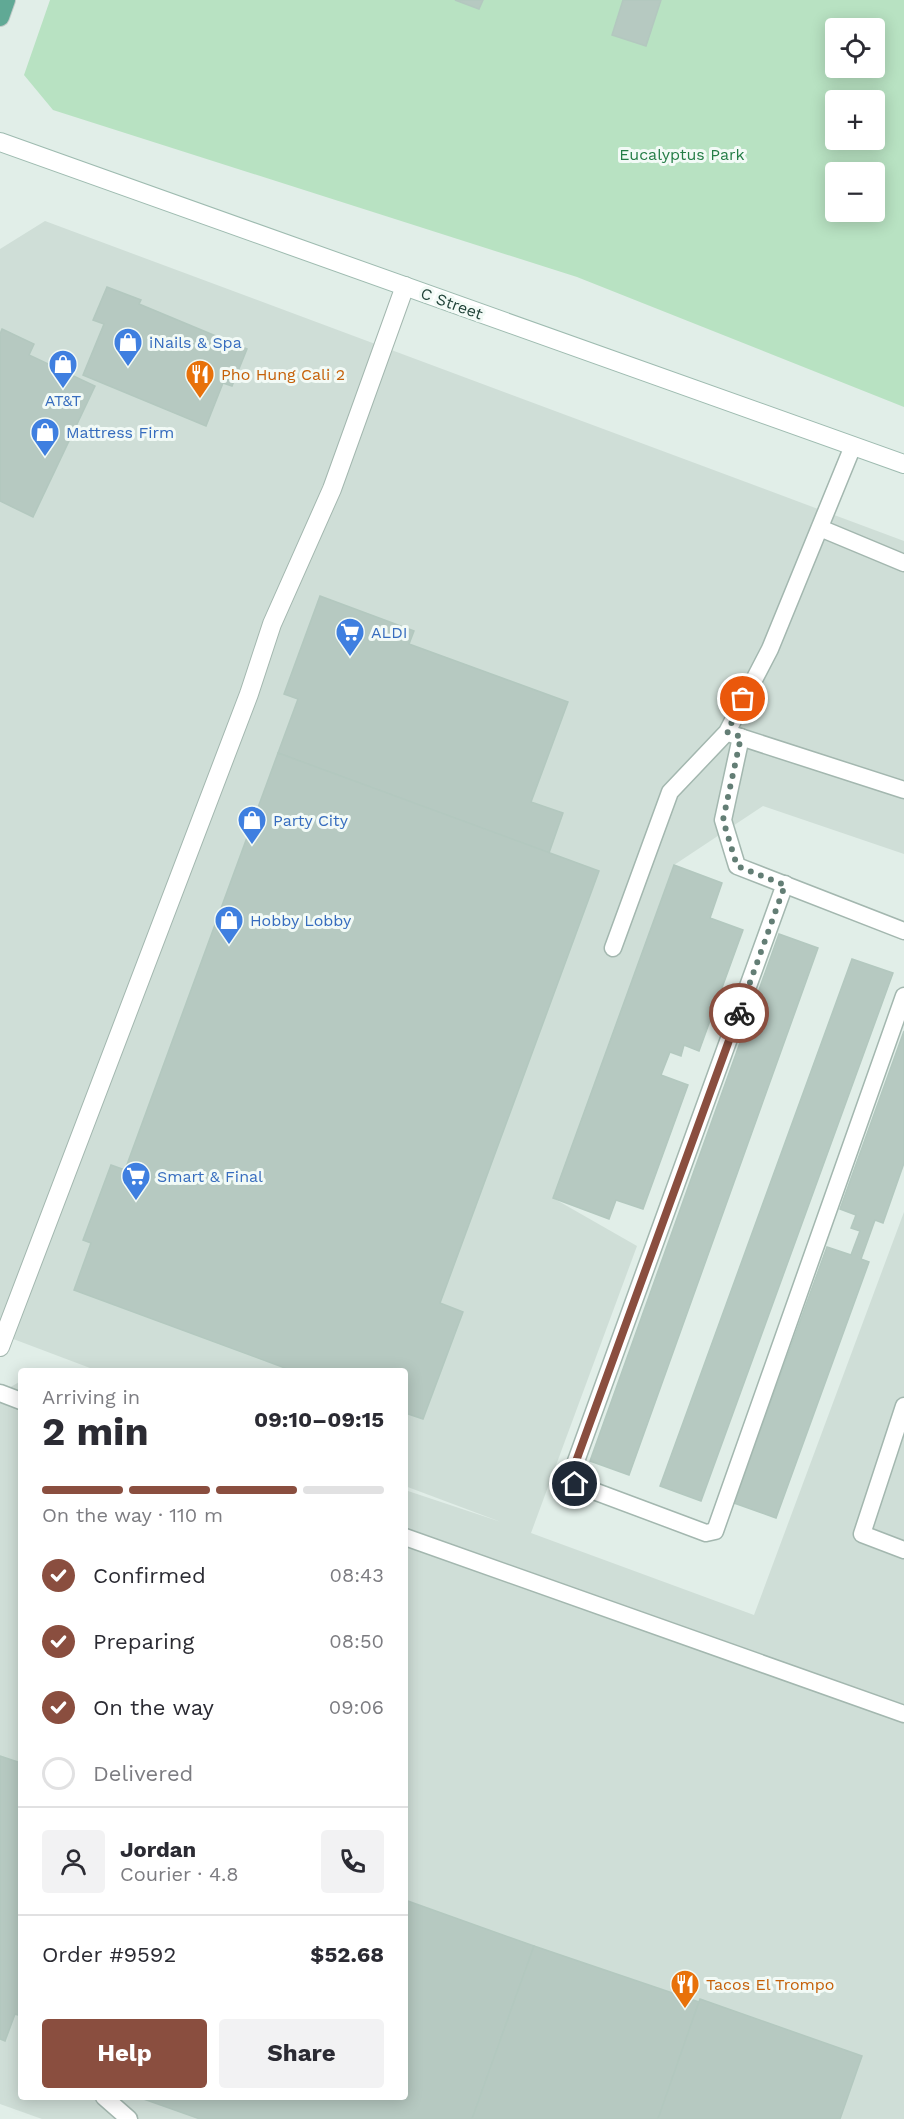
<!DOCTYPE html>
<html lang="en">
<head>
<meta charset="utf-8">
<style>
	:root { --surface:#fff; --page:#f2f2f3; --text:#2b2b33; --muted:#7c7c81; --line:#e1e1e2; --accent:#8a4e3f }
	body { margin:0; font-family:"Work Sans",sans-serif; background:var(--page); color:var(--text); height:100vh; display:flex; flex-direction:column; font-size:22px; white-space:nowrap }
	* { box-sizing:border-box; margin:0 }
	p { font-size:20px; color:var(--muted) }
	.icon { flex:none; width:33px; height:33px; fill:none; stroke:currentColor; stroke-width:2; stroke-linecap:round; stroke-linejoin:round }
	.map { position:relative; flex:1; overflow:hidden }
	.drawer { position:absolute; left:18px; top:1368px; width:390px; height:732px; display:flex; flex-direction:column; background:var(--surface); border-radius:6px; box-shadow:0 3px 15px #0003 }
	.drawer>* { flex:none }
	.controls { position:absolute; left:825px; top:18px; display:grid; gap:12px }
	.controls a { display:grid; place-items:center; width:60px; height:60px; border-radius:6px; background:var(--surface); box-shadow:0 3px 15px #0003; font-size:30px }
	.pin { position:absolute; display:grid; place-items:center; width:51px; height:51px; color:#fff; margin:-26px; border:3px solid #fff; border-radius:50%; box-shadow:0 2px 6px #0007 }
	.courier { position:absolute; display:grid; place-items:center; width:60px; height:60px; margin:-30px; border:4px solid #8a4e3f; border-radius:50%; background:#fff; color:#222; box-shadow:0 2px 8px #0007 }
	.head em { font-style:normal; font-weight:700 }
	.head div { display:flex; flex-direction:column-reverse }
	.head { display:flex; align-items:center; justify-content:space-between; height:102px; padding:0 24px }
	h1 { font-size:39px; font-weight:700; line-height:45px }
	.bar { display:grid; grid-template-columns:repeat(4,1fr); gap:9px 6px; align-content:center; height:72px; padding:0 24px }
	.bar i { height:8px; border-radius:4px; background:var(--line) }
	.bar .active { background:var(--accent) }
	.bar p { grid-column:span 4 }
	.line { display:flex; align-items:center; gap:15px; padding:0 24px; border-top:2px solid var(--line) }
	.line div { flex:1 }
	.round { display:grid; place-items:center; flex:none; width:63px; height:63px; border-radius:6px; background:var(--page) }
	ol { padding:0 24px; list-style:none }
	li { display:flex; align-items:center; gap:18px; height:66px }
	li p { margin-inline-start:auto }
	li .icon { padding:6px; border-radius:50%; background:var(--accent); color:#fff; stroke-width:4 }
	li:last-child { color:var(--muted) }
	li i { width:33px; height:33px; border:3px solid var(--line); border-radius:50% }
	.primary-button { display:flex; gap:12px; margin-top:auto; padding:12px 24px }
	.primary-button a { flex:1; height:69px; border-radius:6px; background:var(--accent); color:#fff; font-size:24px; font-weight:700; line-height:69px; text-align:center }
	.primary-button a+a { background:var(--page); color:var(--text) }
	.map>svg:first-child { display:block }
	.built { fill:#cfded7 }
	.green { fill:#b8e2c2; fill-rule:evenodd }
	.building { fill:#b6c9c1; stroke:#b3c8bf; stroke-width:1.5 }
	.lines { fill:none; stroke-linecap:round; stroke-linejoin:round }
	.lane-casing { stroke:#a3b7af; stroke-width:19 }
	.street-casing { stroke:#a3b7af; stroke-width:20 }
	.secondary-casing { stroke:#9ebbb0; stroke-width:20 }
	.primary-casing { stroke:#c0cac7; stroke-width:20 }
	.lane { stroke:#fff; stroke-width:16 }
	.street { stroke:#fff; stroke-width:18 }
	.secondary { stroke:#fff; stroke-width:18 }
	.primary { stroke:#60a995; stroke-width:18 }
	.done { stroke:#637e75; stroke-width:6; stroke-dasharray:0 10.8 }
	.route { stroke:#8a4e3f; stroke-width:8 }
	.labels { text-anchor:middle; stroke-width:6; stroke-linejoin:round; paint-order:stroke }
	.park-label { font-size:16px; fill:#247d46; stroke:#f2faf6 }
	.street-label { font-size:16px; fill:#1f4137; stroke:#f2faf6 }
	.shop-label { font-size:16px; fill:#366cbe; stroke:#f2faf6; text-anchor:start }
	.food-label { font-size:16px; fill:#c56008; stroke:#f2faf6; text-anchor:start }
</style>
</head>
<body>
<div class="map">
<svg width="904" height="2119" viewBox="0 0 904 2119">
	<rect width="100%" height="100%" fill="#e1eee8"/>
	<!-- built -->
	<path class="built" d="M45,221L904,541V854L763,806L674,865L553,1198L637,1246L531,1533L754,1615L904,1212V2119H42L0,2104V1393L21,1381V2097H405V1490L501,1522L405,1486V1371H98L0,1334V249Z"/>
	<!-- green -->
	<path class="green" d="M50,0H904V407L577,277L53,110L24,75ZM836,28H874V68H836ZM836,100H874V140H836ZM836,172H874V212H836Z"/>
	<!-- building -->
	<g class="building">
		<path d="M455,0H483L479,9Z"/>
		<path d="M623,0H661L646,46L612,35Z"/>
		<path d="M107,287L141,300L139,304L247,349L232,386L223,383L206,426L83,375L104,324L93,320Z"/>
		<path d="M2,329L34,344L29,355L95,386L33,517L0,501V334Z"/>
		<path d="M320,596L414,631L409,644L568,702L531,802L563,813L549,853L278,753L298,699L284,694Z"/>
		<path d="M278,753L599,871L440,1303L463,1312L423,1419L405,1413V1371H293L74,1290L91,1243L83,1240L111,1165L125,1170Z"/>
		<path d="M674,865L722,883L710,918L743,930L699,1051L684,1045L681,1056L670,1052L661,1075L688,1085L643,1209L616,1200L609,1219L553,1198Z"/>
		<path d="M779,934L818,948L629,1475L590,1461Z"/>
		<path d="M852,959L893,973L701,1501L660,1486Z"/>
		<path d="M904,1031V1163L883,1223L875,1220L861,1259L869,1262L776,1518L734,1503L827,1247L851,1255L860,1231L851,1228L856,1215L840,1209Z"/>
		<path d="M0,1756L21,1763V2016L15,2014L5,2041L0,2039Z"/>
		<path d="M405,1900L534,1946L472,2119H200L138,2097H405Z"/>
		<path d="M534,1946L699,2002L658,2119H472Z"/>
		<path d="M700,1999L862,2056L840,2119H658Z"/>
	</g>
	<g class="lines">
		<!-- lane casing -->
		<g class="lane-casing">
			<g id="lane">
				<path d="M820,528L904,563"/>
				<path d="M731,734L904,790"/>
				<path d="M741,737L723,820L737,866L904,931"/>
				<path d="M785,884L571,1475L575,1484L706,1533L715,1531L904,996"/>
				<path d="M613,948L670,792L727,732L770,649L853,446"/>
				<path d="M0,1393L21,1401"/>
				<path d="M904,1406L862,1534L904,1550"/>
				<path d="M405,1537L904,1714"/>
				<path d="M104,2097L129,2119"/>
			</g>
		</g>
		<!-- street casing -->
		<g class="street-casing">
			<path id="street" d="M0,1347L249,694L272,624L332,489L405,286"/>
		</g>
		<!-- secondary casing -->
		<g class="secondary-casing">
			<path id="secondary" d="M0,142L904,464"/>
		</g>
		<!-- primary casing -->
		<g class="primary-casing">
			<path id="primary" d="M0,17L6,0"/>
		</g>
		<!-- lane -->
		<use href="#lane" class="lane"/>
		<!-- street -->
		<use href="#street" class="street"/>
		<!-- secondary -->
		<use href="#secondary" class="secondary"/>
		<!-- primary -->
		<use href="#primary" class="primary"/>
	</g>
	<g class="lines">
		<!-- done -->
		<path class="done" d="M739,1013L785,885L737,866L723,820L741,737L727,732L743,699"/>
		<!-- route -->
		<path class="route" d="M575,1484L571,1475L739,1013"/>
	</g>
	<!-- icons -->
	<defs>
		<g id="shop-pin" transform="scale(1.5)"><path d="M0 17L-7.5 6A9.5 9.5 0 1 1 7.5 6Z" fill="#3f7fe0" stroke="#f2faf6"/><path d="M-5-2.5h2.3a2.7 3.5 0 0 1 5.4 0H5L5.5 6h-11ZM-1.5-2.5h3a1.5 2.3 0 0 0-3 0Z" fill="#fff"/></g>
		<g id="restaurant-pin" transform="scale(1.5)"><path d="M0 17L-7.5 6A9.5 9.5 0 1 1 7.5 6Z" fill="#e8710a" stroke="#f2faf6"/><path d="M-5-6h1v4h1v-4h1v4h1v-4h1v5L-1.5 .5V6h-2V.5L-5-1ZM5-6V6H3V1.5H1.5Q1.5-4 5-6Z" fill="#fff"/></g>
		<g id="supermarket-pin" transform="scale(1.5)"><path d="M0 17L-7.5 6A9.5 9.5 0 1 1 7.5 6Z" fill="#3f7fe0" stroke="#f2faf6"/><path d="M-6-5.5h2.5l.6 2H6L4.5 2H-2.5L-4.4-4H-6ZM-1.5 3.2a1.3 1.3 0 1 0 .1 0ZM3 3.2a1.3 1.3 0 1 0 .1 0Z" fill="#fff"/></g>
	</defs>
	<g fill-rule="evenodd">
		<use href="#shop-pin" x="128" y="342"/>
		<use href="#shop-pin" x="63" y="364"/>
		<use href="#restaurant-pin" x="200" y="374"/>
		<use href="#shop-pin" x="45" y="432"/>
		<use href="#supermarket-pin" x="350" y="632"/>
		<use href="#shop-pin" x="252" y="820"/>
		<use href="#shop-pin" x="229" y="920"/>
		<use href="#supermarket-pin" x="136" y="1176"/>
		<use href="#restaurant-pin" x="685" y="1984"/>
	</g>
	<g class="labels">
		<!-- park labels -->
		<g class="park-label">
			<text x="682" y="160">Eucalyptus Park</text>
		</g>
		<!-- street labels -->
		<g class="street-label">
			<text transform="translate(452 303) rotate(20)" y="6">C Street</text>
		</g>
		<!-- shop labels -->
		<g class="shop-label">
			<text x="149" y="348">iNails &amp; Spa</text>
			<text x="63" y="406" text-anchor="middle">AT&amp;T</text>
			<text x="66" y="438">Mattress Firm</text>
			<text x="371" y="638">ALDI</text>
			<text x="273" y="826">Party City</text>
			<text x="250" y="926">Hobby Lobby</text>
			<text x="157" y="1182">Smart &amp; Final</text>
		</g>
		<!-- food labels -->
		<g class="food-label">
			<text x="221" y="380">Pho Hung Cali 2</text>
			<text x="706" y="1990">Tacos El Trompo</text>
		</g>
	</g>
</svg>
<div class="controls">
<a><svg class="icon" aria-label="locate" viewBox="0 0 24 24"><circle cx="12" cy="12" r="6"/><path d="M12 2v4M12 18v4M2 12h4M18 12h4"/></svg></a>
<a>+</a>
<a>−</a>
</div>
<div class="pin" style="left:743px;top:699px;background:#ea580c"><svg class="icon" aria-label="bag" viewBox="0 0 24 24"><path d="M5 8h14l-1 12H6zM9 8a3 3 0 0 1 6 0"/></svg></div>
<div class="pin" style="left:575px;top:1484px;background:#1f2937"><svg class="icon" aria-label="home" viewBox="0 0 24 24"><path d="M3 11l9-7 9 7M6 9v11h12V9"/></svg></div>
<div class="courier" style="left:739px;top:1013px"><svg class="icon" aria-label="bike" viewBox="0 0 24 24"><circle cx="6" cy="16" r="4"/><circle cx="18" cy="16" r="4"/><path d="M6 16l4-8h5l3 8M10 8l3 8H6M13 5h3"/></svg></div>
<section class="drawer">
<div class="head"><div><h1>2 min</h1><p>Arriving in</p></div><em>09:10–09:15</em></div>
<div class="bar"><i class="active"></i><i class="active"></i><i class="active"></i><i></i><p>On the way · 110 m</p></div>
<ol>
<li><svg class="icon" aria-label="check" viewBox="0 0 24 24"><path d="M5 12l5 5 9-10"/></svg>Confirmed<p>08:43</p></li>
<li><svg class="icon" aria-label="check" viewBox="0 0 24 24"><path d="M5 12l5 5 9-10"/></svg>Preparing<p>08:50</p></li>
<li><svg class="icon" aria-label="check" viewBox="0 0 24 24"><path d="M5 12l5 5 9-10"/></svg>On the way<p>09:06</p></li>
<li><i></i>Delivered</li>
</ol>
<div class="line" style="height:108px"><a class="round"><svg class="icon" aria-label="person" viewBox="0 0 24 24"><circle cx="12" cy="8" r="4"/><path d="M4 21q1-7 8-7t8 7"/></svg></a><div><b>Jordan</b><p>Courier · 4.8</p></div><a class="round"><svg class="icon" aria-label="phone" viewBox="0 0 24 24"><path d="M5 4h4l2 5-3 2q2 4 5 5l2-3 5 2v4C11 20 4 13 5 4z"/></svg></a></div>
<div class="line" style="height:78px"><div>Order #9592</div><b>$52.68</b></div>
<div class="primary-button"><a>Help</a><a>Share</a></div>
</section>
</div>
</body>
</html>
